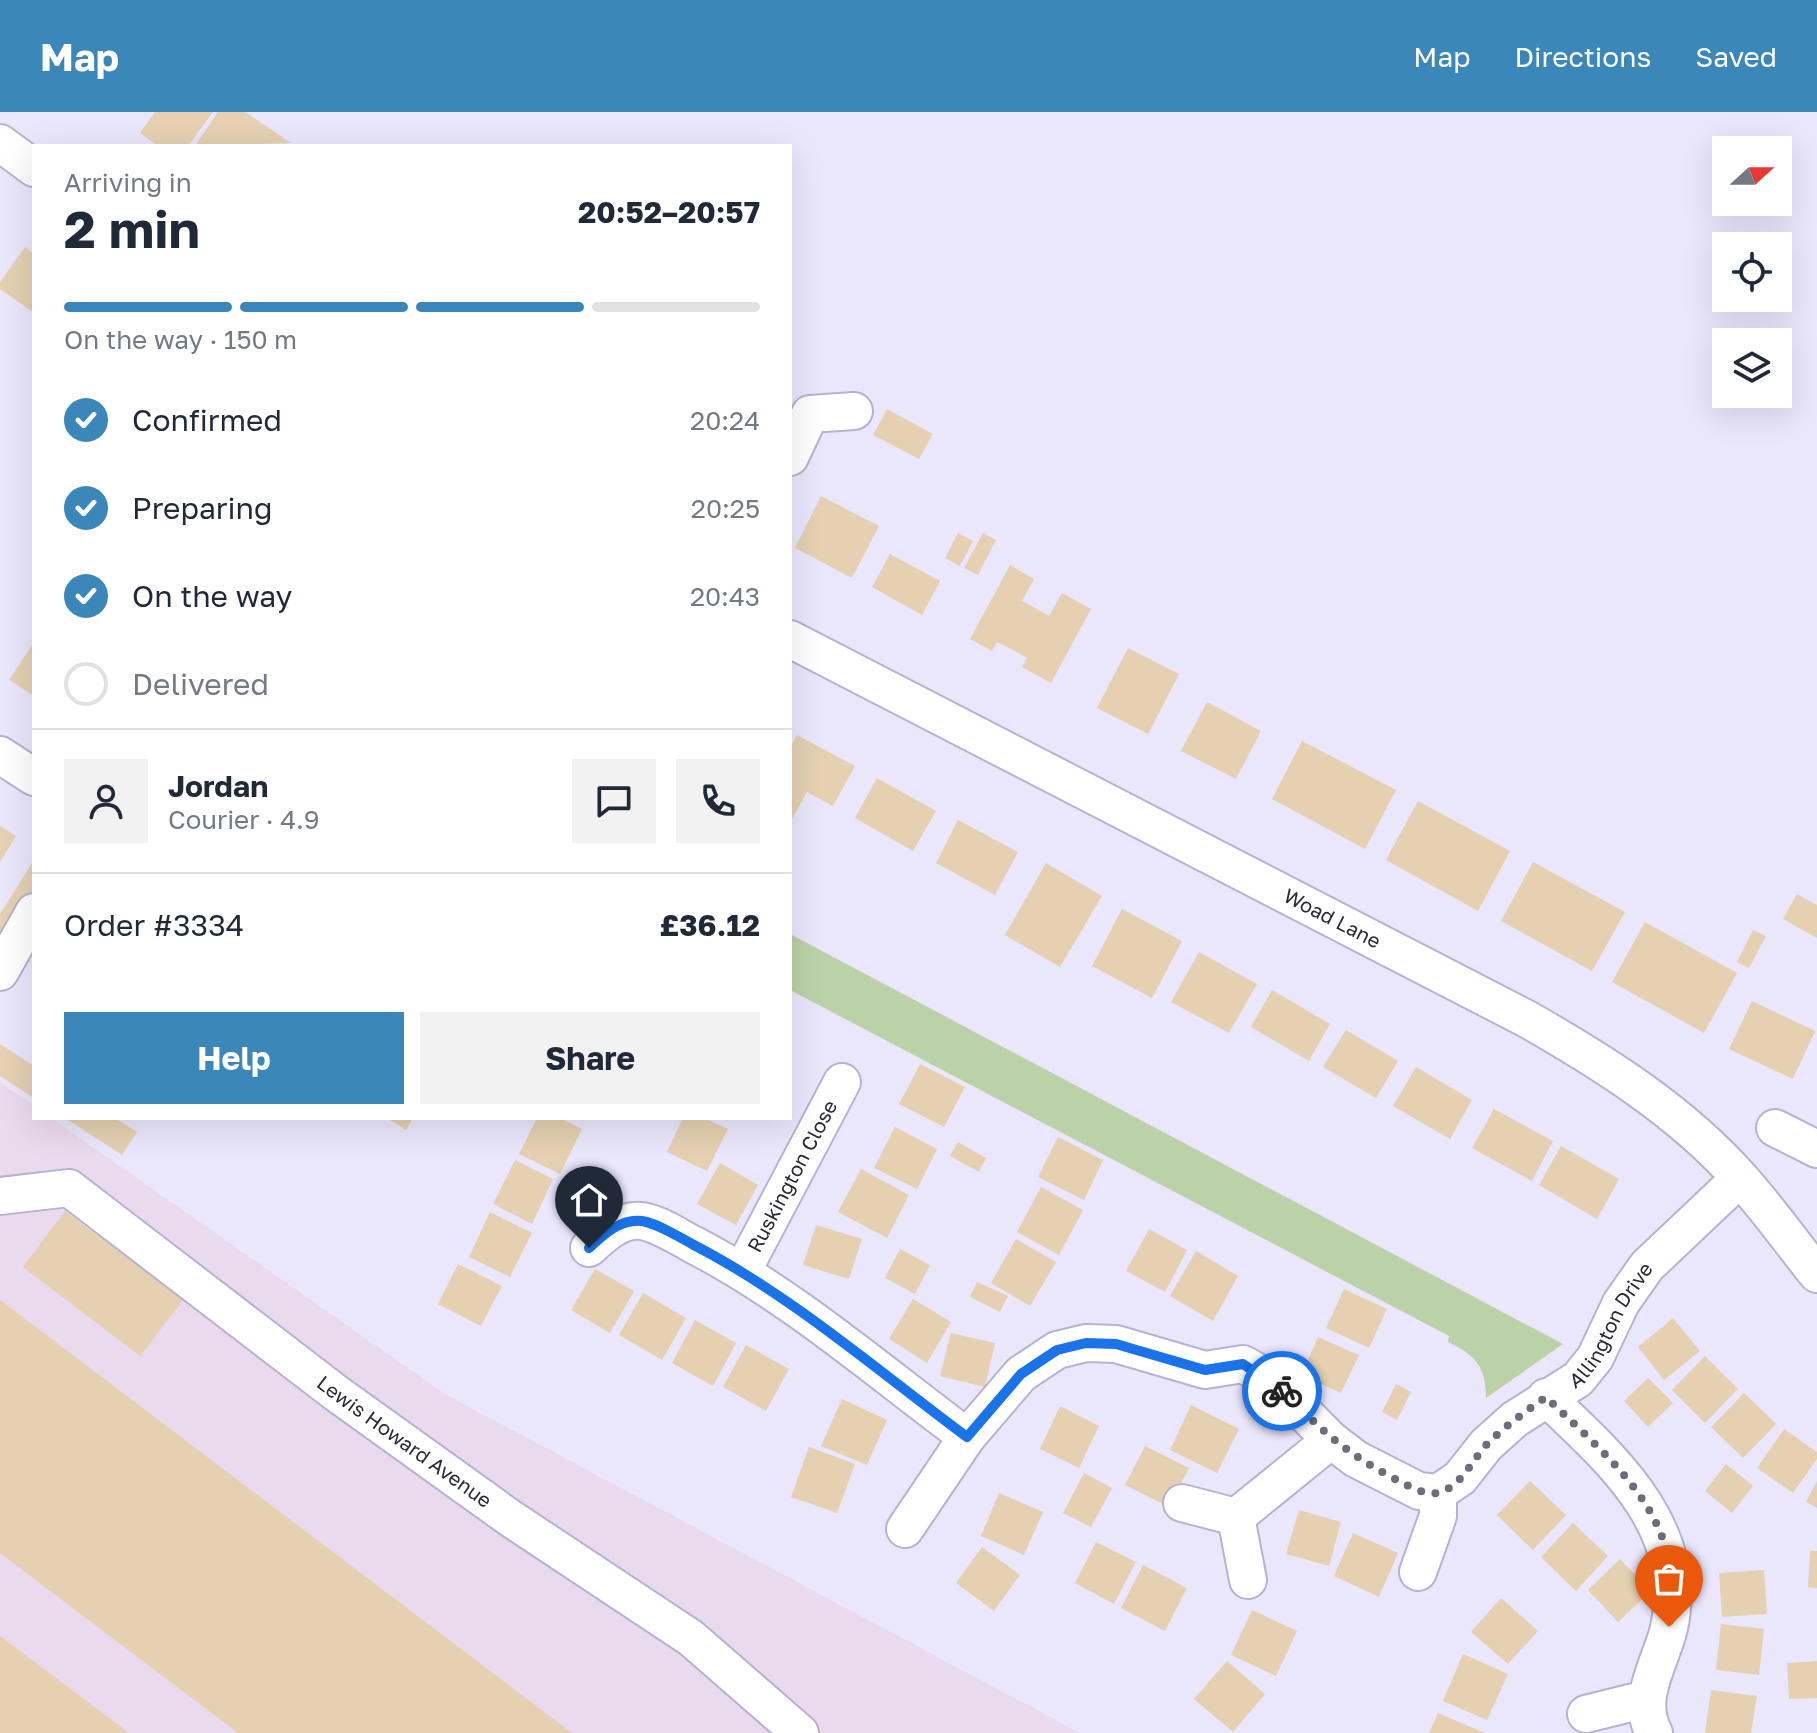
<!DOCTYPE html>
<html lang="en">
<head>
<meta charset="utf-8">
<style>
	:root { --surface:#fff; --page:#f2f2f3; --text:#1f2937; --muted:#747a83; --line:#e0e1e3; --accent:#3b87ba }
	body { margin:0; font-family:"Golos Text",sans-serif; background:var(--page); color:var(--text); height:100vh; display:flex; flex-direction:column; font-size:30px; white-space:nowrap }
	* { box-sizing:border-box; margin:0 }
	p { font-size:26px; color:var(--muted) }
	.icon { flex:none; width:44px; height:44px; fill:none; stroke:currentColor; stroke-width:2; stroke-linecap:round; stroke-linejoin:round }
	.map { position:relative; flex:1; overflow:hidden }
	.side { position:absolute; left:32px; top:32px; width:760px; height:976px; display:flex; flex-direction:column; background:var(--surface); border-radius:0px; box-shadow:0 8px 32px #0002 }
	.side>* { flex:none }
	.needle { width:52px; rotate:69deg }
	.fabs { position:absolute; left:1712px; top:24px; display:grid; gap:16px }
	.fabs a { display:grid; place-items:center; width:80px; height:80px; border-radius:0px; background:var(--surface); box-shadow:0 8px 32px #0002; font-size:40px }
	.pin { position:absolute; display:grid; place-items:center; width:68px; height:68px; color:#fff; margin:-82px -34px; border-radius:50% 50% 50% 0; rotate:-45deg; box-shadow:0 0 8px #0007 }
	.pin .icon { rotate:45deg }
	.courier { position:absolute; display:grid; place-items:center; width:80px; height:80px; margin:-40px; border:6px solid #1a73e8; border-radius:50%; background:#fff; color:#222; box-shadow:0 2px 10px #0007 }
	.head em { font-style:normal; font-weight:700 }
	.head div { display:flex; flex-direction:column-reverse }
	.head { display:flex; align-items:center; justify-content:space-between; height:136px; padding:0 32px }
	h1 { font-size:52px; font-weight:700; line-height:60px }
	.bar { display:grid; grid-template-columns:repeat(4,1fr); gap:12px 8px; align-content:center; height:96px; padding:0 32px }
	.bar i { height:10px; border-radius:6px; background:var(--line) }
	.bar .on { background:var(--accent) }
	.bar p { grid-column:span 4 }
	.line { display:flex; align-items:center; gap:20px; padding:0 32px; border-top:2px solid var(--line) }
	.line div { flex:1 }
	.round { display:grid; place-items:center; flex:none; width:84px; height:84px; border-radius:0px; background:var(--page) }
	ol { padding:0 32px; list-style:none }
	li { display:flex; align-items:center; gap:24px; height:88px }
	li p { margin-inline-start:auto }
	li .icon { padding:8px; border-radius:50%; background:var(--accent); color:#fff; stroke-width:4 }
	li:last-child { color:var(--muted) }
	li i { width:44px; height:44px; border:4px solid var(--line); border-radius:50% }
	.primary-button { display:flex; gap:16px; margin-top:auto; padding:16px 32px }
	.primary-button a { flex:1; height:92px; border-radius:0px; background:var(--accent); color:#fff; font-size:32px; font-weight:700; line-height:92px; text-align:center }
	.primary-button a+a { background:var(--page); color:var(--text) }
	header { display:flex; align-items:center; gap:48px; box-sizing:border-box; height:112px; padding:0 40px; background:var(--accent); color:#fff }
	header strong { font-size:38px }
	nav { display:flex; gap:44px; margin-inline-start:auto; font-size:28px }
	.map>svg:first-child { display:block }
	.industrial { fill:#eadaed }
	.green { fill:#bbd2a8 }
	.building { fill:#e5d0b2 }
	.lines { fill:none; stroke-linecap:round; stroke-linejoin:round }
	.minor-casing { stroke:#b7b2d2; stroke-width:40 }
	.minor { stroke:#fff; stroke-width:36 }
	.done { stroke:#6e6c7b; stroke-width:8; stroke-dasharray:0 14.4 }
	.route { stroke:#1a73e8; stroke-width:10 }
	.labels { text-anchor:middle; stroke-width:6; stroke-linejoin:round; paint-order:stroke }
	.street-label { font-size:20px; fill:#2b2936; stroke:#f7f6fd }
</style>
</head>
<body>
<header>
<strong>Map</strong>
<nav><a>Map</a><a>Directions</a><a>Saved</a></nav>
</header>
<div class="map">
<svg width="1817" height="1621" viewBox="0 0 1817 1621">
	<rect width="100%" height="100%" fill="#eae7fc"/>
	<!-- industrial -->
	<path class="industrial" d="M0,970L34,994V1006H51L445,1282L1080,1621H0Z"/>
	<!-- green -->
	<path class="green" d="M790,822L1563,1232L1486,1286C1486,1254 1475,1243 1448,1230L1449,1224L790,878Z"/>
	<!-- building -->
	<g class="building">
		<path d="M155,0H213L188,34H158L140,21Z"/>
		<path d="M218,0H245L291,31L195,34Z"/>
		<path d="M25,135L34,142V201L0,177V170Z"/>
		<path d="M887,297L933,322L919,347L873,323Z"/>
		<path d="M821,384L879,414L852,466L795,436Z"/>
		<path d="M958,421L973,429L960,454L945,446Z"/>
		<path d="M983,421L996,428L978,463L964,456Z"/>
		<path d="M890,442L940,469L922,503L872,475Z"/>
		<path d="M1010,453L1034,467L1022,489L1037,497L1049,504L1062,481L1091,497L1051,571L1022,555L1027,546L1015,539L997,530L992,539L970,527Z"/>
		<path d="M34,530V584L9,568Z"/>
		<path d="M1128,536L1179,562L1148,622L1097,596Z"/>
		<path d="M1207,590L1261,619L1236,667L1181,639Z"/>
		<path d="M797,623L855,654L833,694L807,680L790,711V636Z"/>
		<path d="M1302,629L1396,678L1365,737L1272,687Z"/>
		<path d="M877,666L936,699L913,739L855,706Z"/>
		<path d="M1418,689L1510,739L1478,799L1386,748Z"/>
		<path d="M958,708L1018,740L995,783L936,751Z"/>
		<path d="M0,714L16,724L0,750Z"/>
		<path d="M34,748V797L0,850V802Z"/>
		<path d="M1533,750L1625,800L1592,859L1501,809Z"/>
		<path d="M1046,751L1102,784L1060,855L1005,823Z"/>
		<path d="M1797,782L1817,793V826L1783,807Z"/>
		<path d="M1122,797L1182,829L1152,886L1092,854Z"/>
		<path d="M1645,810L1737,861L1704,921L1612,870Z"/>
		<path d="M1753,818L1766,824L1749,856L1737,850Z"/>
		<path d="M1199,840L1257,872L1229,921L1171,890Z"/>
		<path d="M1272,878L1330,912L1309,949L1251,915Z"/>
		<path d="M1752,889L1815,919L1793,967L1729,937Z"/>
		<path d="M1346,918L1398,949L1376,986L1323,955Z"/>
		<path d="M0,932L34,954V986L0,964Z"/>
		<path d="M920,952L965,975L944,1015L899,992Z"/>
		<path d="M1416,955L1472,988L1450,1027L1393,994Z"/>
		<path d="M1494,997L1553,1029L1532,1069L1472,1036Z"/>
		<path d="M65,1006H115L137,1020L122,1043Z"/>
		<path d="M387,1006H413L406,1018Z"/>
		<path d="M537,1006H560L582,1017L560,1062L519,1042Z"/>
		<path d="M683,1006H704L728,1017L707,1059L667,1040Z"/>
		<path d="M895,1015L937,1037L917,1077L874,1056Z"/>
		<path d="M1058,1025L1103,1048L1084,1088L1038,1065Z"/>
		<path d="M958,1030L986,1046L979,1060L950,1044Z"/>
		<path d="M1561,1034L1619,1067L1597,1107L1539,1073Z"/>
		<path d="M515,1048L553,1067L532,1112L493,1092Z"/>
		<path d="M720,1051L758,1073L736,1113L697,1092Z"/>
		<path d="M861,1057L909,1083L887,1126L838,1100Z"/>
		<path d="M1041,1075L1083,1098L1059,1143L1017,1120Z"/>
		<path d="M65,1099L183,1188L140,1244L23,1155Z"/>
		<path d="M490,1100L532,1121L510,1165L469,1145Z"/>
		<path d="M816,1113L862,1127L849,1167L803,1153Z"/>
		<path d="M1149,1117L1187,1138L1165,1180L1126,1159Z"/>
		<path d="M1016,1127L1056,1150L1030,1194L991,1171Z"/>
		<path d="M900,1137L930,1153L915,1182L885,1166Z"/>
		<path d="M1196,1139L1238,1164L1213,1209L1170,1184Z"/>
		<path d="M458,1152L502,1174L481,1214L438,1192Z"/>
		<path d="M595,1157L634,1179L610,1221L571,1198Z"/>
		<path d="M977,1170L1008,1184L1000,1200L970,1185Z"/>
		<path d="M1344,1177L1387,1197L1369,1236L1326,1216Z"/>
		<path d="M643,1181L686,1206L662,1248L619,1223Z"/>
		<path d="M913,1187L951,1210L927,1251L889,1227Z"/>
		<path d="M0,1188L572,1621H238L0,1441Z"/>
		<path d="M1673,1206L1700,1239L1664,1268L1638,1235Z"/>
		<path d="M695,1208L736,1231L713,1274L672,1251Z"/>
		<path d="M951,1221L995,1231L985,1275L940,1264Z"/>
		<path d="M1318,1225L1359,1243L1341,1281L1301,1263Z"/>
		<path d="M746,1233L789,1257L766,1299L723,1275Z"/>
		<path d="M1705,1244L1738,1277L1705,1311L1672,1278Z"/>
		<path d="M1648,1266L1673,1291L1648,1315L1624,1289Z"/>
		<path d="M1396,1272L1411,1280L1397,1308L1382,1300Z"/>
		<path d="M1744,1281L1776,1312L1743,1346L1711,1315Z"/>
		<path d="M842,1287L887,1308L867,1353L821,1334Z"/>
		<path d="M1191,1293L1239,1317L1217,1361L1170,1338Z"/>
		<path d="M1060,1294L1099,1314L1079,1356L1040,1337Z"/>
		<path d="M1784,1317L1817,1340V1347L1793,1381L1757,1356Z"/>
		<path d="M1145,1334L1189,1356L1169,1395L1125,1373Z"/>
		<path d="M809,1335L855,1352L837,1401L791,1385Z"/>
		<path d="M1726,1352L1753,1374L1732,1401L1705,1379Z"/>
		<path d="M1084,1361L1112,1376L1091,1415L1063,1401Z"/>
		<path d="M1530,1369L1566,1403L1533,1438L1497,1403Z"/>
		<path d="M1817,1369V1396L1806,1390Z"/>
		<path d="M999,1381L1043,1400L1024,1443L981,1424Z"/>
		<path d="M1299,1398L1341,1410L1329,1454L1286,1442Z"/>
		<path d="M1573,1411L1608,1444L1576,1479L1541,1445Z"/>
		<path d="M1353,1421L1398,1441L1379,1485L1334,1464Z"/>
		<path d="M1096,1430L1136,1450L1114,1492L1075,1471Z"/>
		<path d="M982,1435L1020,1463L994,1499L956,1471Z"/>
		<path d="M1810,1439H1817V1476L1808,1475Z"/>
		<path d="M1620,1447L1651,1479L1618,1510L1588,1478Z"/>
		<path d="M1143,1453L1187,1476L1165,1519L1121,1496Z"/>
		<path d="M1764,1458L1767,1502L1722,1505L1719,1461Z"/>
		<path d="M1501,1486L1538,1519L1508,1552L1471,1520Z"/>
		<path d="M1252,1498L1297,1519L1276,1564L1231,1543Z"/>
		<path d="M1721,1512L1764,1517L1759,1563L1716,1558Z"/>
		<path d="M0,1524L129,1621H0Z"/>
		<path d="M1463,1542L1508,1562L1487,1608L1443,1589Z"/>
		<path d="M1227,1549L1265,1582L1233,1620L1194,1587Z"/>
		<path d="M1817,1549V1586L1789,1587L1787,1551Z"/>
		<path d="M1711,1578L1757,1584L1751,1621H1705Z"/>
		<path d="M1438,1601L1485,1621H1429Z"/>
	</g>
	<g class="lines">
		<!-- minor casing -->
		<g class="minor-casing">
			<g id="minor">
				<path d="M0,31L34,56"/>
				<path d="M790,345L810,302L854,299"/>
				<path id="s1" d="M790,527L1527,907C1604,951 1682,1000 1741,1067C1768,1097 1792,1131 1817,1162"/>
				<path d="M0,643L34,665"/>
				<path d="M0,860L34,800"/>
				<path d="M1775,1016L1817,1037"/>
				<path id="s2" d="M0,1084L69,1076L336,1281L510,1406L691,1526L800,1621"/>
				<path d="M589,1136C603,1123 621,1106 642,1109C659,1112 677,1124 692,1132C791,1183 878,1259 967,1325"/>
				<path id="s3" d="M743,1158L842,970"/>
				<path d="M1546,1285C1611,1347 1691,1415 1669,1516C1661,1550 1635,1586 1654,1621"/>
				<path d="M1182,1391L1236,1405L1248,1468"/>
				<path d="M1236,1405L1331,1328"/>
				<path id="s4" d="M905,1417L967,1325L1021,1262L1057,1238L1086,1231L1116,1232L1205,1258L1243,1252L1271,1268L1331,1328L1356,1347L1419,1379L1438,1381L1460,1366L1486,1333L1515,1307L1578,1267L1595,1246L1621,1191L1647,1154L1740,1066"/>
				<path d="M1418,1460L1438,1404V1381"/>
				<path d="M1586,1602L1634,1590L1647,1591"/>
			</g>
		</g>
		<!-- minor -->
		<use href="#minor" class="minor"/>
	</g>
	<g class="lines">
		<!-- done -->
		<path class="done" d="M1282,1279C1324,1320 1344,1340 1397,1368C1409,1374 1423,1383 1437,1381C1461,1376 1473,1346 1489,1330C1507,1313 1526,1299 1546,1285C1598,1336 1670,1392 1671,1471C1672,1485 1670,1500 1669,1515"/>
		<!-- route -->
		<path class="route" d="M589,1136C603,1123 621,1106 642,1109C659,1112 677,1124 692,1132C791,1183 878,1259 967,1325L1021,1262L1057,1238L1086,1231L1116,1232L1205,1258L1243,1252L1282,1279"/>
	</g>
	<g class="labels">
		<!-- street labels -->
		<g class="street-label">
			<text dy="7" stroke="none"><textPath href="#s1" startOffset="610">Woad Lane</textPath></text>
			<text dy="7" stroke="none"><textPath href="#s3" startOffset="106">Ruskington Close</textPath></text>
			<text dy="7" stroke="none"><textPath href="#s4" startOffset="912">Allington Drive</textPath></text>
			<text dy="7" stroke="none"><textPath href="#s2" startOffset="490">Lewis Howard Avenue</textPath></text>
		</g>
	</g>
</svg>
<div class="fabs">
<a><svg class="needle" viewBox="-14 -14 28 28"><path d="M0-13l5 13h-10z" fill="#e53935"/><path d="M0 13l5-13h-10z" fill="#747a83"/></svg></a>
<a><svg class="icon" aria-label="locate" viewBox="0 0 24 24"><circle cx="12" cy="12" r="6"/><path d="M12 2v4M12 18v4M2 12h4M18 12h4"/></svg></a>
<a><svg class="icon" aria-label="layers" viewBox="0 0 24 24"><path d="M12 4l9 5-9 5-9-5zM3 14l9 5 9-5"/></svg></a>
</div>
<div class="pin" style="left:1669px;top:1515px;background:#ea580c"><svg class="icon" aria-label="bag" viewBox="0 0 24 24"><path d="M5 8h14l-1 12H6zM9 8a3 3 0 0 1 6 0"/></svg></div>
<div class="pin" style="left:589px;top:1136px;background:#1f2937"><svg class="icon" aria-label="home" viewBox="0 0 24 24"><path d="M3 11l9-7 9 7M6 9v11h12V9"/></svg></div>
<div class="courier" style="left:1282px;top:1279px"><svg class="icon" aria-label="bike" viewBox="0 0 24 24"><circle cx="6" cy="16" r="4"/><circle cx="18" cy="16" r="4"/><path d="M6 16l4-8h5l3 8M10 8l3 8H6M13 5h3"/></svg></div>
<section class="side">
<div class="head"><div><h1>2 min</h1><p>Arriving in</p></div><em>20:52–20:57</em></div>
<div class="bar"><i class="on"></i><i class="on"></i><i class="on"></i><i></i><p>On the way · 150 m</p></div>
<ol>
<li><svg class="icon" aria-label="check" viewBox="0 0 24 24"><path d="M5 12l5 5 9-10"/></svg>Confirmed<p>20:24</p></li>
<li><svg class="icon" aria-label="check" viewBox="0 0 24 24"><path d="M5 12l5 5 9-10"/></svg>Preparing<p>20:25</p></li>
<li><svg class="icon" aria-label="check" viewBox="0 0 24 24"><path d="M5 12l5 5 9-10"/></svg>On the way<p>20:43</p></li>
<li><i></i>Delivered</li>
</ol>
<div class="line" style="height:144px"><a class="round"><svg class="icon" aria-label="person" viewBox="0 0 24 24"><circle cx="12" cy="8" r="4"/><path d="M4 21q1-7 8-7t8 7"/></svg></a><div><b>Jordan</b><p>Courier · 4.9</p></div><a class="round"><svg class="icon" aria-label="chat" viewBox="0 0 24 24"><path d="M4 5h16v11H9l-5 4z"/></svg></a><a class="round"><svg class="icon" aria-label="phone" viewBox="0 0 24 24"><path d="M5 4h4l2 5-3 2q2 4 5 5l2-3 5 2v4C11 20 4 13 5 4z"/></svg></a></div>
<div class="line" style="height:104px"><div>Order #3334</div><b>£36.12</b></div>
<div class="primary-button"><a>Help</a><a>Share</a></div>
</section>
</div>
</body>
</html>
